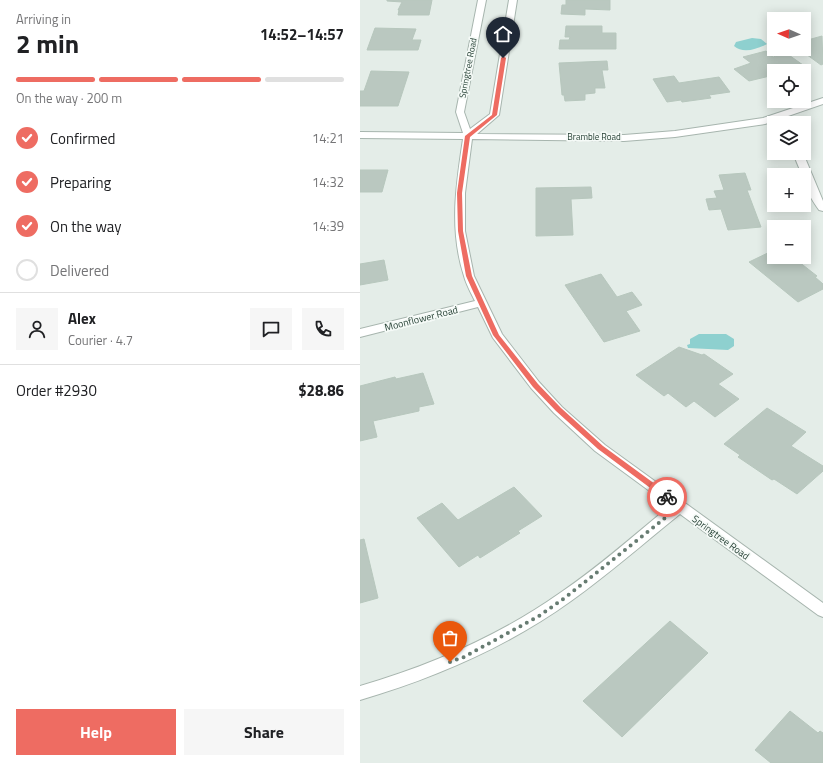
<!DOCTYPE html>
<html lang="en">
<head>
<meta charset="utf-8">
<style>
	:root { --surface:#fff; --page:#f6f6f6; --text:#202124; --muted:#757577; --line:#e0e0e0; --accent:#ee6c62 }
	body { margin:0; font-family:"Titillium Web",sans-serif; background:var(--page); color:var(--text); height:100vh; display:flex; flex-direction:column; font-size:15px; white-space:nowrap }
	* { box-sizing:border-box; margin:0 }
	p { font-size:13px; color:var(--muted) }
	.icon { flex:none; width:22px; height:22px; fill:none; stroke:currentColor; stroke-width:2; stroke-linecap:round; stroke-linejoin:round }
	.map { position:relative; flex:1; overflow:hidden }
	.details { display:flex; flex-direction:column; background:var(--surface); width:360px }
	.details>* { flex:none }
	.needle { width:26px; rotate:272deg }
	.tools { position:absolute; left:407px; top:12px; display:grid; gap:8px }
	.tools a { display:grid; place-items:center; width:44px; height:44px; border-radius:0px; background:var(--surface); box-shadow:0 2px 10px #0003; font-size:20px }
	.pin { position:absolute; display:grid; place-items:center; width:34px; height:34px; color:#fff; margin:-41px -17px; border-radius:50% 50% 50% 0; rotate:-45deg; box-shadow:0 0 4px #0007 }
	.pin .icon { rotate:45deg }
	.courier { position:absolute; display:grid; place-items:center; width:40px; height:40px; margin:-20px; border:3px solid #ee6c62; border-radius:50%; background:#fff; color:#222; box-shadow:0 1px 5px #0007 }
	.headline em { font-style:normal; font-weight:700 }
	.headline div { display:flex; flex-direction:column-reverse }
	.headline { display:flex; align-items:center; justify-content:space-between; height:68px; padding:0 16px }
	h1 { font-size:26px; font-weight:700; line-height:30px }
	.bar { display:grid; grid-template-columns:repeat(4,1fr); gap:6px 4px; align-content:center; height:48px; padding:0 16px }
	.bar i { height:5px; border-radius:3px; background:var(--line) }
	.bar .on { background:var(--accent) }
	.bar p { grid-column:span 4 }
	.line { display:flex; align-items:center; gap:10px; padding:0 16px; border-top:1px solid var(--line) }
	.line div { flex:1 }
	.round { display:grid; place-items:center; flex:none; width:42px; height:42px; border-radius:0px; background:var(--page) }
	ol { padding:0 16px; list-style:none }
	li { display:flex; align-items:center; gap:12px; height:44px }
	li p { margin-inline-start:auto }
	li .icon { padding:4px; border-radius:50%; background:var(--accent); color:#fff; stroke-width:4 }
	li:last-child { color:var(--muted) }
	li i { width:22px; height:22px; border:2px solid var(--line); border-radius:50% }
	.action { display:flex; gap:8px; margin-top:auto; padding:8px 16px }
	.action a { flex:1; height:46px; border-radius:0px; background:var(--accent); color:#fff; font-size:16px; font-weight:700; line-height:46px; text-align:center }
	.action a+a { background:var(--page); color:var(--text) }
	main { display:flex; flex:1; min-height:0 }
	.map>svg:first-child { display:block }
	.water { fill:#8ed0cf }
	.building { fill:#bac8c0; stroke:#b7c7bd }
	.lines { fill:none; stroke-linecap:round; stroke-linejoin:round }
	.minor-casing { stroke:#a7b5ae; stroke-width:2 }
	.minor { fill:#fff; fill-rule:evenodd }
	.route { fill:#ee6c62 }
	.done { stroke:#677c72; stroke-width:4; stroke-dasharray:0 7.2 }
	.labels { text-anchor:middle; stroke-width:3.5; stroke-linejoin:round; paint-order:stroke }
	.far-street-label { font-size:9px; fill:#243f33; stroke:#f5faf7 }
	.street-label { font-size:10px; fill:#243f33; stroke:#f5faf7 }
</style>
</head>
<body>
<main>
<section class="details">
<div class="headline"><div><h1>2 min</h1><p>Arriving in</p></div><em>14:52–14:57</em></div>
<div class="bar"><i class="on"></i><i class="on"></i><i class="on"></i><i></i><p>On the way · 200 m</p></div>
<ol>
<li><svg class="icon" aria-label="check" viewBox="0 0 24 24"><path d="M5 12l5 5 9-10"/></svg>Confirmed<p>14:21</p></li>
<li><svg class="icon" aria-label="check" viewBox="0 0 24 24"><path d="M5 12l5 5 9-10"/></svg>Preparing<p>14:32</p></li>
<li><svg class="icon" aria-label="check" viewBox="0 0 24 24"><path d="M5 12l5 5 9-10"/></svg>On the way<p>14:39</p></li>
<li><i></i>Delivered</li>
</ol>
<div class="line" style="height:72px"><a class="round"><svg class="icon" aria-label="person" viewBox="0 0 24 24"><circle cx="12" cy="8" r="4"/><path d="M4 21q1-7 8-7t8 7"/></svg></a><div><b>Alex</b><p>Courier · 4.7</p></div><a class="round"><svg class="icon" aria-label="chat" viewBox="0 0 24 24"><path d="M4 5h16v11H9l-5 4z"/></svg></a><a class="round"><svg class="icon" aria-label="phone" viewBox="0 0 24 24"><path d="M5 4h4l2 5-3 2q2 4 5 5l2-3 5 2v4C11 20 4 13 5 4z"/></svg></a></div>
<div class="line" style="height:52px"><div>Order #2930</div><b>$28.86</b></div>
<div class="action"><a>Help</a><a>Share</a></div>
</section>
<div class="map">
<svg width="463" height="763" viewBox="0 0 463 763">
	<rect width="100%" height="100%" fill="#e4ede8"/>
	<!-- water -->
	<g class="water">
		<path d="M392,38L401,39L407,44C397,49 383,54 374,46L376,42Z"/>
		<path d="M339,334H366L374,339V346L368,350L328,348L327,345L330,344V339Z"/>
	</g>
	<!-- building -->
	<g class="building">
		<path d="M27,0H72L69,15H38L39,10H38L42,2L27,1Z"/>
		<path d="M206,0H250V10L225,9V15L201,14L202,5H206Z"/>
		<path d="M206,26H242V33H256V49H199L200,40H209L210,37H205Z"/>
		<path d="M15,28L56,29L52,40H61L58,50H7Z"/>
		<path d="M462,36L463,64L461,65L439,49H444V41Z"/>
		<path d="M406,51L413,57L426,53L443,65L424,71H414V75L389,81L374,69L391,63L383,57Z"/>
		<path d="M247,61L248,70H242L245,88H235V93L225,94V100L205,101L204,95H202L199,63Z"/>
		<path d="M11,71L49,72L38,106H0V91H4Z"/>
		<path d="M314,76L319,83L359,77L370,92L349,95L351,98L322,102L321,100L307,102L293,79Z"/>
		<path d="M0,170H28L22,192H0Z"/>
		<path d="M385,173L391,190H387L401,227L368,230L361,209L349,210L346,199L357,198L354,191L364,190L359,175Z"/>
		<path d="M231,187L232,198L211,199L213,235L176,236V188Z"/>
		<path d="M414,250V257H428L432,260L434,258L457,276L455,277L463,284V289L438,302L389,262Z"/>
		<path d="M24,260L28,280L0,285V264Z"/>
		<path d="M241,274L257,297L272,292L282,305L266,311L280,331L244,342L205,285Z"/>
		<path d="M319,347L342,355L344,354L373,374L358,384L379,399L355,417L334,401L326,407L308,393L304,396L276,375Z"/>
		<path d="M63,373L74,404L59,407V411L13,421L17,437L0,441V386L35,377L36,379Z"/>
		<path d="M407,408L446,432L431,446L463,466V471L437,494L414,479L412,480L378,457L380,455L364,444Z"/>
		<path d="M154,487L182,516L158,531L160,533L120,558L118,555L99,567L57,518L82,503L98,520Z"/>
		<path d="M4,539L18,598L0,603V540Z"/>
		<path d="M310,621L348,653L262,737L223,701Z"/>
		<path d="M430,711L458,733L460,731L463,733V763H411L395,750Z"/>
	</g>
	<g class="lines">
		<!-- minor casing -->
		<g class="minor-casing">
			<g id="minor">
				<path d="M118,0H126L104,112L110,129L130,114L149,0H157L139,115L117,134L264,135L315,131L403,118L463,98V104L405,124L315,137L264,141L112,139L105,193V231L114,276L142,334L179,382L202,407L245,445L463,603V617L458,615L320,514C284,543 249,574 211,601C147,647 75,678 0,700V686C72,665 139,636 200,593C239,567 274,535 310,506L235,451L194,413L171,388L133,338L118,307L0,337V329L115,301C111,293 106,284 104,276C89,230 96,185 103,139L0,138V132L103,133L96,112Z"/>
				<path d="M433,153H443L463,201V211L459,210C452,200 444,188 444,175H442Z"/>
			</g>
		</g>
		<!-- minor -->
		<use href="#minor" class="minor"/>
	</g>
	<!-- route -->
	<path class="route" d="M143,56L146,58L137,115L110,137L102,193L103,231L112,276L139,335L178,384L201,408L243,446L310,495V499H305L238,449L196,411L173,387L133,335L106,276L98,231L97,193L105,136L132,115L141,58Z"/>
	<g class="lines">
		<!-- done -->
		<path class="done" d="M90,662L104,657L179,616L206,597L320,506L307,497"/>
	</g>
	<g class="labels">
		<!-- far-street labels -->
		<g class="far-street-label">
			<text transform="translate(108 68) rotate(-79)" y="3">Springtree Road</text>
			<text x="234" y="140">Bramble Road</text>
		</g>
		<!-- street labels -->
		<g class="street-label">
			<text transform="translate(61 318) rotate(-14)" y="4">Moonflower Road</text>
			<text transform="translate(361 537) rotate(36)" y="4">Springtree Road</text>
		</g>
	</g>
</svg>
<div class="tools">
<a><svg class="needle" viewBox="-14 -14 28 28"><path d="M0-13l5 13h-10z" fill="#e53935"/><path d="M0 13l5-13h-10z" fill="#757577"/></svg></a>
<a><svg class="icon" aria-label="locate" viewBox="0 0 24 24"><circle cx="12" cy="12" r="6"/><path d="M12 2v4M12 18v4M2 12h4M18 12h4"/></svg></a>
<a><svg class="icon" aria-label="layers" viewBox="0 0 24 24"><path d="M12 4l9 5-9 5-9-5zM3 14l9 5 9-5"/></svg></a>
<a>+</a>
<a>−</a>
</div>
<div class="pin" style="left:90px;top:662px;background:#ea580c"><svg class="icon" aria-label="bag" viewBox="0 0 24 24"><path d="M5 8h14l-1 12H6zM9 8a3 3 0 0 1 6 0"/></svg></div>
<div class="pin" style="left:143px;top:58px;background:#1f2937"><svg class="icon" aria-label="home" viewBox="0 0 24 24"><path d="M3 11l9-7 9 7M6 9v11h12V9"/></svg></div>
<div class="courier" style="left:307px;top:497px"><svg class="icon" aria-label="bike" viewBox="0 0 24 24"><circle cx="6" cy="16" r="4"/><circle cx="18" cy="16" r="4"/><path d="M6 16l4-8h5l3 8M10 8l3 8H6M13 5h3"/></svg></div>
</div>
</main>
</body>
</html>
